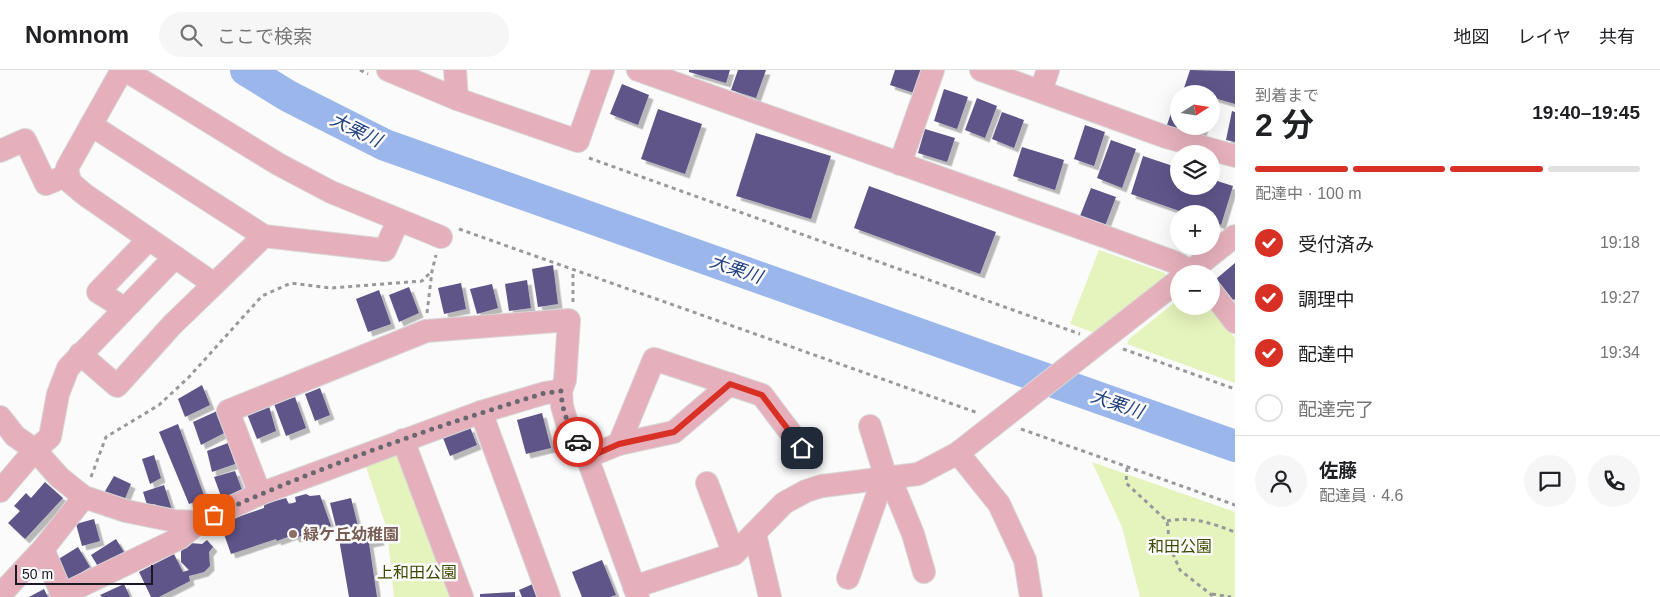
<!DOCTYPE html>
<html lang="ja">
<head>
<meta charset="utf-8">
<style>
	:root { --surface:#fff; --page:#f6f6f6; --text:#202124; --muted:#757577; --line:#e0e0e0; --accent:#d93025 }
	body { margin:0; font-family:Arial,"Noto Sans JP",sans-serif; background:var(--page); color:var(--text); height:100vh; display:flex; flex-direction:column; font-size:19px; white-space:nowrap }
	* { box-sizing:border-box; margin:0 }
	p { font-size:16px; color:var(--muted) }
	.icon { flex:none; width:28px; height:28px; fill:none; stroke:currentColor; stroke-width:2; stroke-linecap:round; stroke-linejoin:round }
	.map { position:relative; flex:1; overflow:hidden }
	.side { display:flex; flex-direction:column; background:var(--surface); width:425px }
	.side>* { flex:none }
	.needle { width:32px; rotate:78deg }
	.fabs { position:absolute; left:1170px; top:15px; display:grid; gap:10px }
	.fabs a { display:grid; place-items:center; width:50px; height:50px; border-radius:50%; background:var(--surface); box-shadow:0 5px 20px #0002; font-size:25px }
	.scale { position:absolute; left:15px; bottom:12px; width:138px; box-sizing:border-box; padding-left:5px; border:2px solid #1b1926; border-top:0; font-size:14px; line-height:18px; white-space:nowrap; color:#1b1926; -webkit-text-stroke:4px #fbfbfb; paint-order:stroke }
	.pin { position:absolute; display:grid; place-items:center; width:42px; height:42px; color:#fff; margin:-21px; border-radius:10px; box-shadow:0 2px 8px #0006 }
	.courier { position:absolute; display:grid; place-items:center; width:50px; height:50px; margin:-25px; border:4px solid #d93025; border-radius:50%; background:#fff; color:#222; box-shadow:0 1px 6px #0007 }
	.head em { font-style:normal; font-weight:700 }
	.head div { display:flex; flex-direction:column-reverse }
	.head { display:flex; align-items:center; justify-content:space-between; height:85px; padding:0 20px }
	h1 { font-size:32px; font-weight:700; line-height:38px }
	.bar { display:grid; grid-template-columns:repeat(4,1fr); gap:8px 5px; align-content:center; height:60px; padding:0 20px }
	.bar i { height:6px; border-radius:4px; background:var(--line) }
	.bar .on { background:var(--accent) }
	.bar p { grid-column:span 4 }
	.line { display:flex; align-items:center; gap:12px; padding:0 20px; border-top:1px solid var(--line) }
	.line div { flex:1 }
	.round { display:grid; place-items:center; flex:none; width:52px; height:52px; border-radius:26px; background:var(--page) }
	ol { padding:0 20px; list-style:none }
	li { display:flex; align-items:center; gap:15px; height:55px }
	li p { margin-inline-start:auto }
	li .icon { padding:5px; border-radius:50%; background:var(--accent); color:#fff; stroke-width:4 }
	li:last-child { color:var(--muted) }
	li i { width:28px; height:28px; border:2px solid var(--line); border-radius:50% }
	header { display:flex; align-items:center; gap:30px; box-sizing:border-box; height:70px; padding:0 25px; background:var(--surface); border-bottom:1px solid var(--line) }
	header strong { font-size:24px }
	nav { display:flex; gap:28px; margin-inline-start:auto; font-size:18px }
	.search { width:350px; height:45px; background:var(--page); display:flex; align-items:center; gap:12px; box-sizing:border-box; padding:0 18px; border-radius:28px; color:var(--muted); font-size:19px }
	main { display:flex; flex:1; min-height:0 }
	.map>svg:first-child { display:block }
	.green { fill:#e5f3bc }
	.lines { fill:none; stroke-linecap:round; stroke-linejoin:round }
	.river { stroke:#9ab6ea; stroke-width:32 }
	.building { fill:#5f5589; filter:url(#shadow) }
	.minor-casing { stroke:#d7d7d9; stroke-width:24 }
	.path { stroke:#99989d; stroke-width:3; stroke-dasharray:4 4; stroke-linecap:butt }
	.minor { stroke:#e5b0bc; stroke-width:22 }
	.done { stroke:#696871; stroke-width:5; stroke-dasharray:0 9 }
	.route { stroke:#d93025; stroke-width:6 }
	.education-dot { fill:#8d6e63; stroke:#fbfbfb; stroke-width:2 }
	.labels { text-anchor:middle; stroke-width:5; stroke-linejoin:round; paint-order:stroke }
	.education-label { font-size:16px; font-weight:bold; fill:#785e54; stroke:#fbfbfb; text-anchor:start }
	.park-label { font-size:16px; fill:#3f4a03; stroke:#fbfbfb }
	.water-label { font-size:18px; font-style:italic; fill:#234280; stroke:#fbfbfb }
</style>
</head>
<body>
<header>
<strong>Nomnom</strong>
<div class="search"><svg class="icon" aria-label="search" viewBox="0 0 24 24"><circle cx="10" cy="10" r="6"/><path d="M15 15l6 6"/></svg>ここで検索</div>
<nav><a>地図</a><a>レイヤ</a><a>共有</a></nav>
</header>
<main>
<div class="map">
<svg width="1235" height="527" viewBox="0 0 1235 527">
	<defs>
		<filter id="shadow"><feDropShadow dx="4.5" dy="4.5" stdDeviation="0" flood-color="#0004"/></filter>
	</defs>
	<rect width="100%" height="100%" fill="#fbfbfb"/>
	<!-- green -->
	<g class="green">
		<path d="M1099,180L1165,203L1167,210L1100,265L1070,254Z"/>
		<path d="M1179,229V236H1211L1235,268V313L1127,274L1129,269Z"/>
		<path d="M393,382L401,387L453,527H394L387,459L365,394Z"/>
		<path d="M1092,392L1235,442V527H1140L1122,457Z"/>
	</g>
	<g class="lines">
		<!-- river -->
		<path class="river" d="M246,0L288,26L385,75L1235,376"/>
	</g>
	<!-- building -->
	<g class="building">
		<path d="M689,0H730L726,13L689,2Z"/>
		<path d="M738,0H766L756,28L731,20Z"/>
		<path d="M895,0H921L914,23L890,15Z"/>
		<path d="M1190,0L1235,1V34L1211,27V24H1202L1184,18Z"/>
		<path d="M622,14L649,25L638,55L610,44Z"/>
		<path d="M944,19L968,27L957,59L934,51Z"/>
		<path d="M1178,22L1179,56H1204L1200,67L1167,55Z"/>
		<path d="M977,28L997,36L985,68L965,60Z"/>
		<path d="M658,39L702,54L685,104L641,89Z"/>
		<path d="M1232,41L1235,42V72L1226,70Z"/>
		<path d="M1002,42L1024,50L1014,78L992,69Z"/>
		<path d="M1085,55L1105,62L1094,96L1074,89Z"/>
		<path d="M925,59L955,68L947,92L918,83Z"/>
		<path d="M756,63L831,86L811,149L736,126Z"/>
		<path d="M1111,70L1136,79L1122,118L1097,108Z"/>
		<path d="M1022,77L1064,90L1055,120L1013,106Z"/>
		<path d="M1143,86L1179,98V116H1211V109L1233,116L1221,155L1211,151V144H1188L1131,124Z"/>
		<path d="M869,116L996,162L980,204L854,158Z"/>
		<path d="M1091,118L1116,127L1105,156L1080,146Z"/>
		<path d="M1235,193V229L1233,230L1216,209Z"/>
		<path d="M553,195L558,234L538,237L532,199Z"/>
		<path d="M527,210L531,238L509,241L505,214Z"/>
		<path d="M461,213L466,239L444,244L438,218Z"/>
		<path d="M492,214L498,238L477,244L470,219Z"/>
		<path d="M409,217L419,243L399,252L389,225Z"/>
		<path d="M379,220L391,254L368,262L356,229Z"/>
		<path d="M202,315L210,335L185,347L178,329Z"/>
		<path d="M320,318L330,345L315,351L305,324Z"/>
		<path d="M295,327L306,358L286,366L274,334Z"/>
		<path d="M269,336L276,361L257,369L247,344Z"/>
		<path d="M217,341L226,362L201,375L193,352Z"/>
		<path d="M542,343L551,378L526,384L517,350Z"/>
		<path d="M178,354L205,428L189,434L159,362Z"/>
		<path d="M470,357L477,375L450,386L443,368Z"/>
		<path d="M228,373L235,394L212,402L207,381Z"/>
		<path d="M154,385L161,408L150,414L142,389Z"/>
		<path d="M235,401L242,420L222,429L214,407Z"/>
		<path d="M114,406L131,414L124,431L104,423Z"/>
		<path d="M45,412L63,428L25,469L8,453L20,441L14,436L26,423L31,428Z"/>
		<path d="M164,415L173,443L162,444L155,434L147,435L143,422Z"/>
		<path d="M306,424L310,426L320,425L331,456L295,468L293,465L277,471L276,469L231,484L220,453L264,438V434L286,428L289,434L296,432L295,427Z"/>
		<path d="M351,428L358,456L347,458L348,462L338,465L330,433Z"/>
		<path d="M94,449L100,471L82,476L76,454Z"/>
		<path d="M377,456L380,471L369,473L377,527H349L339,469L367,464L365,458Z"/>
		<path d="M116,469L127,487L102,503L91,485Z"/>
		<path d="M207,470L213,477L209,482L210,496L204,502L189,506L190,511L159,527H151L139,502L174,484L183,502L189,500L181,492V481L190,473L202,474Z"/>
		<path d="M78,477L90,497L69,510L57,490Z"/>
		<path d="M602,490L616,525L610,527H582L572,502Z"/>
		<path d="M535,513L541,527H522L519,520Z"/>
		<path d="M124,514L130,527H102L100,525Z"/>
		<path d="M44,519L48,527H29Z"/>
		<path d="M515,522V527H480V524Z"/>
	</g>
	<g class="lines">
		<!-- minor casing -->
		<g class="minor-casing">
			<g id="minor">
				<path d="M122,0L67,98L70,112L84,124L214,214"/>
				<path d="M125,0L278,94L331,122L441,167"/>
				<path d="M388,0L457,29L578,71L603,0"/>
				<path d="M455,0L457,29"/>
				<path d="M638,0L1106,167L1174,192L1196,204"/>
				<path d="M981,0L1166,67L1235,86"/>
				<path d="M1041,20L1048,0"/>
				<path d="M91,55L264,166L385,180L398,151"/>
				<path d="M0,81L25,70L46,114L68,105"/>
				<path d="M900,94L933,0"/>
				<path d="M1187,204L1235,166"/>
				<path d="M1211,221L1235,252"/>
				<path d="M124,238L98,222L149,169"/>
				<path d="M80,284L117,316L172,255L264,166"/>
				<path d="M481,342L549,527"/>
				<path d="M0,347L15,366L35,380L59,407L84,427L126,441L175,451L199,452"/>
				<path d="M870,356L886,408"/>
				<path d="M403,370L462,527"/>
				<path d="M619,374L654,289L762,325L802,378"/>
				<path d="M958,383L999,434L1025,490L1031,527"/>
				<path d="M587,387L619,374L674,362L730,314"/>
				<path d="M890,408L913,464L924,502"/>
				<path d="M707,413L734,484"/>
				<path d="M0,421L35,380L50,367L58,324L68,298L175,187"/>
				<path d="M260,424L228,341L426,261L569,250L565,310L561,321L562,336L567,353L587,387L638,527"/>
				<path d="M755,464L770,527"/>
				<path d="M43,479L63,527"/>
				<path d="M848,508L883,409"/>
				<path d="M634,517L734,484L784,433L806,421L822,416L918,404L958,383L1179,210"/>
				<path d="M0,525L43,479L84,427"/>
				<path d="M62,525L180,468L199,452L260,424L481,342L545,323L561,321"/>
			</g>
		</g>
		<!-- path -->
		<g class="path">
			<path d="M360,0L368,4"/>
			<path d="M589,88L1080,264"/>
			<path d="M459,159L978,343"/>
			<path d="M573,232V200"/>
			<path d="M427,243L432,201L436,185"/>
			<path d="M1123,279L1235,319"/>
			<path d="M1021,359L1235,435"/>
			<path d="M1127,398L1126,413L1167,451L1170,477L1180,500L1214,527"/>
			<path d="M91,407L106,367L159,335L189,307L262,226L291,213L331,218L422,211L432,201"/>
			<path d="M1167,451C1192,446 1211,453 1235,462"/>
			<path d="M1212,524L1231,527"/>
		</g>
		<!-- minor -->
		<use href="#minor" class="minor"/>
	</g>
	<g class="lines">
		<!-- done -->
		<path class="done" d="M214,445C321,396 433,357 545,323L561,321C562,341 568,355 578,372"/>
		<!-- route -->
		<path class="route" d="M578,372L587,388L619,374L674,362L730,314L762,325L802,378"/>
	</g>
	<!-- markers -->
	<circle class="education-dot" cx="293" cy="464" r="5"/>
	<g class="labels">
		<!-- education labels -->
		<g class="education-label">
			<text x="303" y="470">緑ケ丘幼稚園</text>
		</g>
		<!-- park labels -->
		<g class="park-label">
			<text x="1180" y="482">和田公園</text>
			<text x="417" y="508">上和田公園</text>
		</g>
		<!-- water labels -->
		<g class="water-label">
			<text transform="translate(356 60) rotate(26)" y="6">大栗川</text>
			<text transform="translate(736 199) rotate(19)" y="6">大栗川</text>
			<text transform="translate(1117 334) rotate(19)" y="6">大栗川</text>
		</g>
	</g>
</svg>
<div class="fabs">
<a><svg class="needle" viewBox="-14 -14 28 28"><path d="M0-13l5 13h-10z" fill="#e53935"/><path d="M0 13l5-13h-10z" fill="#757577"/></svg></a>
<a><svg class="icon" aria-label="layers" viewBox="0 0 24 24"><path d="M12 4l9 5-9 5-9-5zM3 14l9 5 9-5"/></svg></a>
<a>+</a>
<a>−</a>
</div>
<div class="scale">50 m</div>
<div class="pin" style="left:214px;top:445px;background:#ea580c"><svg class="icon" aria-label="bag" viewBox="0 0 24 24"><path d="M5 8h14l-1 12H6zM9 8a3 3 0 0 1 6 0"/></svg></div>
<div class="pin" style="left:802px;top:378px;background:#1f2937"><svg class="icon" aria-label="home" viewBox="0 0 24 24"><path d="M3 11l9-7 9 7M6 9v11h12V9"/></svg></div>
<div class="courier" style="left:578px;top:372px"><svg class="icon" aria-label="car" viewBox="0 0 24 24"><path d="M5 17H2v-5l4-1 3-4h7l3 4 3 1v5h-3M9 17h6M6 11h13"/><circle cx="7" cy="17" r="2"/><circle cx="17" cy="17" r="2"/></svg></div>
</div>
<section class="side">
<div class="head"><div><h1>2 分</h1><p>到着まで</p></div><em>19:40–19:45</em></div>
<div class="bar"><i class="on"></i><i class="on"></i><i class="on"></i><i></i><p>配達中 · 100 m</p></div>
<ol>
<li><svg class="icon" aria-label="check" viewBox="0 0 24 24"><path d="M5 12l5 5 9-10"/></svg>受付済み<p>19:18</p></li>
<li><svg class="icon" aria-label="check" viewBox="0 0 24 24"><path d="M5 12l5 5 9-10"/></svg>調理中<p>19:27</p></li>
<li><svg class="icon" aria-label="check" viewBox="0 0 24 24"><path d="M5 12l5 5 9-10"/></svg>配達中<p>19:34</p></li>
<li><i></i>配達完了</li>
</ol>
<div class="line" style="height:90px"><a class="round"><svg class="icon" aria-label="person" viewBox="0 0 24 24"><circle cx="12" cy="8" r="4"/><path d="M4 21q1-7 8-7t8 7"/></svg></a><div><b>佐藤</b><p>配達員 · 4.6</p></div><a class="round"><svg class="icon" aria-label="chat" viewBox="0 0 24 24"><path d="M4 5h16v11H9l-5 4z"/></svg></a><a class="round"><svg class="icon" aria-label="phone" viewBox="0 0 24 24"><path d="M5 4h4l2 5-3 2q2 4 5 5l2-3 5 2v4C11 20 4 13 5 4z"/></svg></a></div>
</section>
</main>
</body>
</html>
